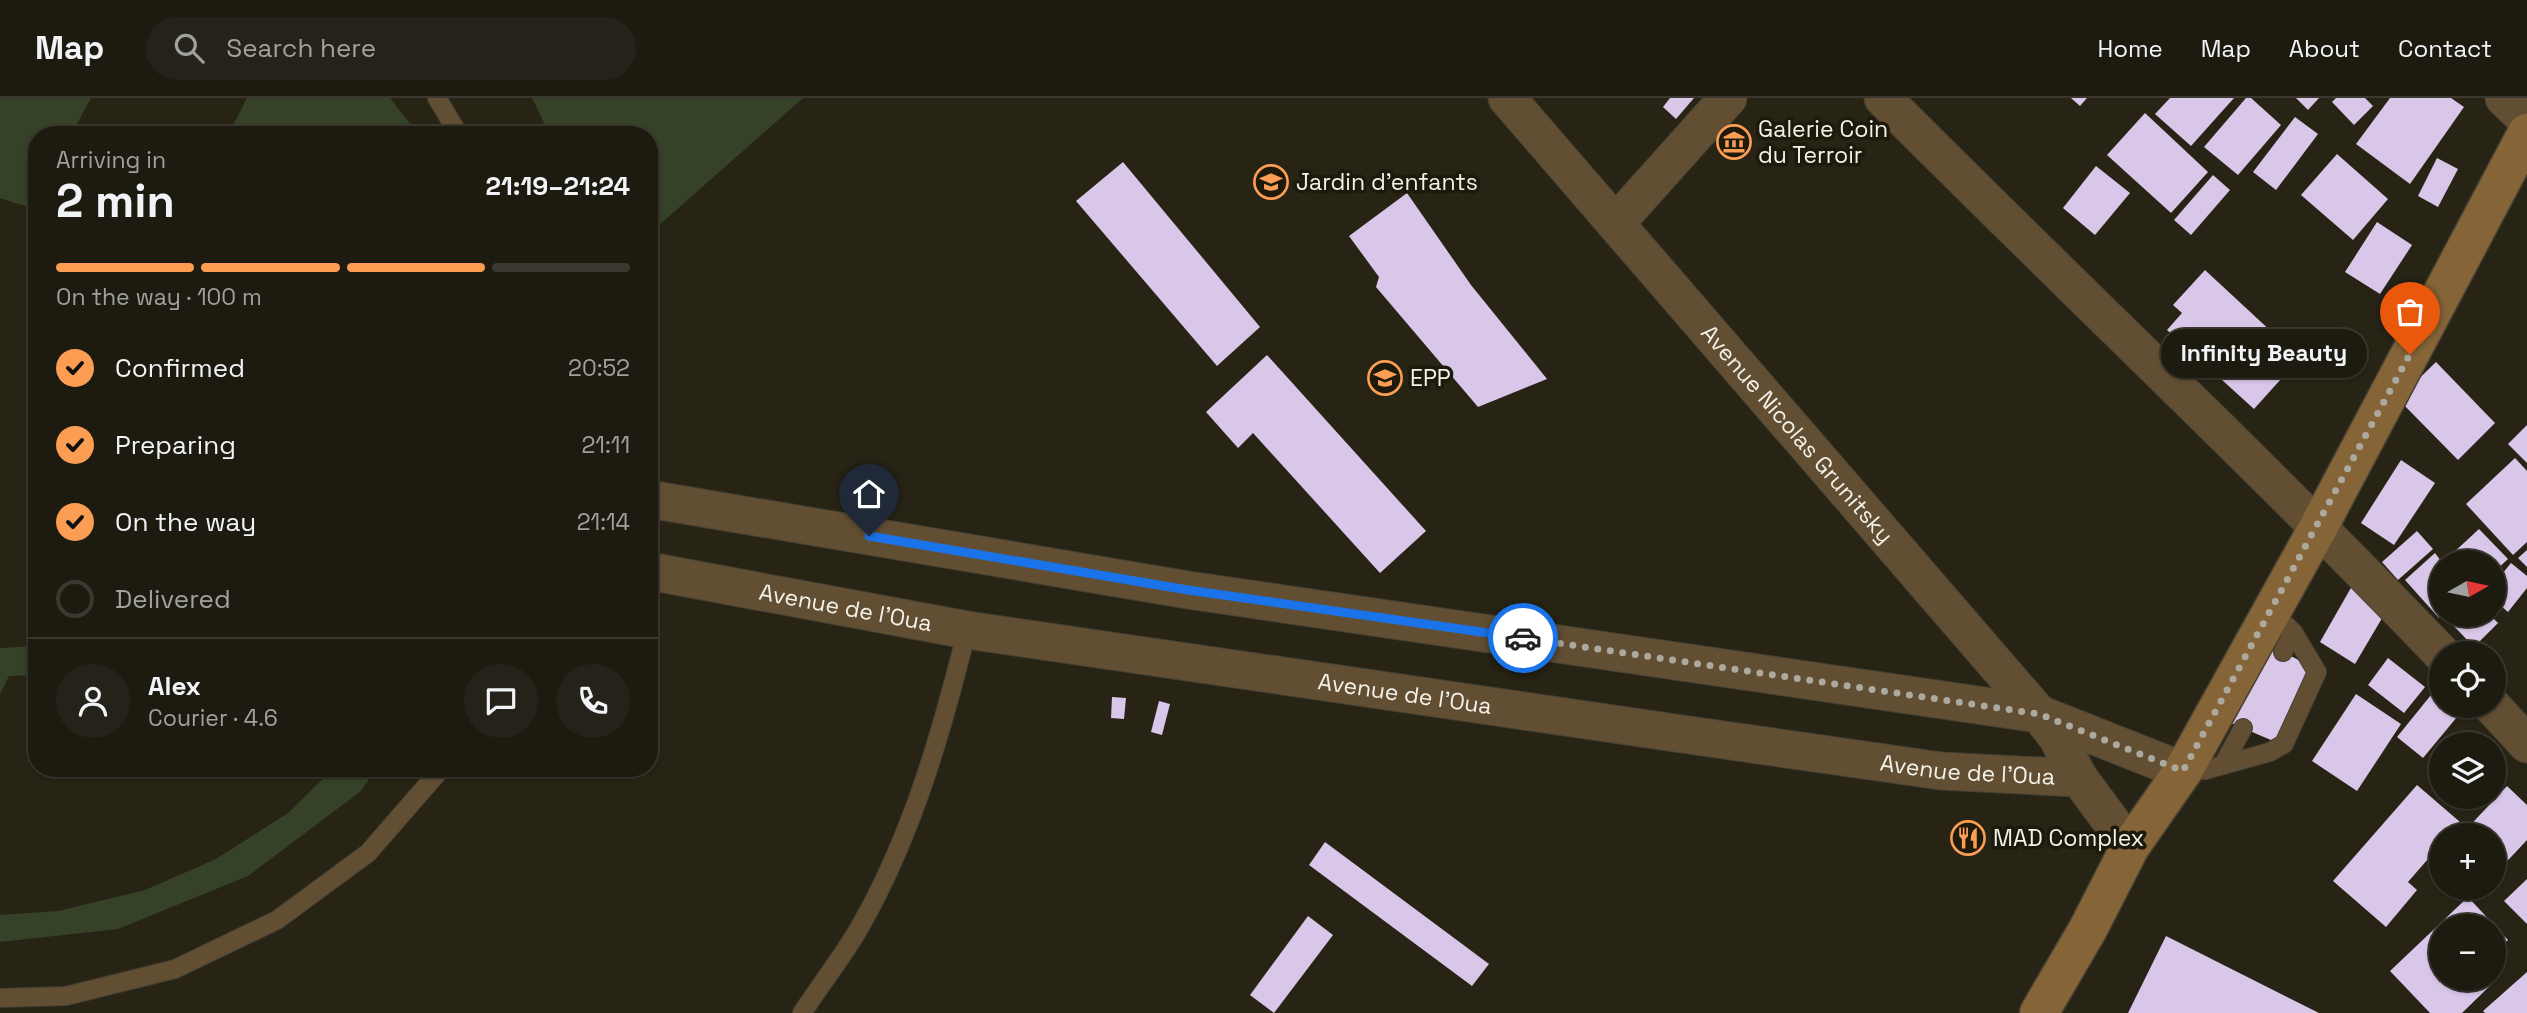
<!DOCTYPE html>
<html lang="en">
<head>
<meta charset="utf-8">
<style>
	:root { --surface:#1d1a10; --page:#252319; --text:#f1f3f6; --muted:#a0a19f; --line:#3b3830; --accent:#fc9d54 }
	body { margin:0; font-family:"Space Grotesk",sans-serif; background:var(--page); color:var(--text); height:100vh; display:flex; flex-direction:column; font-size:26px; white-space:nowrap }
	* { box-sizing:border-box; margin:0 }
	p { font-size:23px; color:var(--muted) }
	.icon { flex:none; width:38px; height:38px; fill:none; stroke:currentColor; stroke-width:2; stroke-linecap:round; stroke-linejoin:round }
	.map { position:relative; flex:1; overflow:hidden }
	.side { position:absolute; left:28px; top:28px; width:630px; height:651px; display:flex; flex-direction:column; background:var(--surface); border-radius:28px; box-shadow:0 2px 5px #0004,0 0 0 2px var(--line) }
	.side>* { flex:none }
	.needle { width:46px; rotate:81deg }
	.controls { position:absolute; left:2429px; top:452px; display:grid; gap:14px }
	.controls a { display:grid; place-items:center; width:77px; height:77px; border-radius:50%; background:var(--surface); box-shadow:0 2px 5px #0004,0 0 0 2px var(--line); font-size:35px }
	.pin { position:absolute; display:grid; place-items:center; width:60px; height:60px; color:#fff; margin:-72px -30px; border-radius:50% 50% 50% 0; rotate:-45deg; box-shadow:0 0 7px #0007 }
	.pin .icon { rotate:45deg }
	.courier { position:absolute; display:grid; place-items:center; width:70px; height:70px; margin:-35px; border:5px solid #1a73e8; border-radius:50%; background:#fff; color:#222; box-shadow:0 2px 9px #0007 }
	.bubble { position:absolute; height:49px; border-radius:24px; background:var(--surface); box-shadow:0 2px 5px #0004,0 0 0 2px var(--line); font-size:23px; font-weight:600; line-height:49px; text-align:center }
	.summary em { font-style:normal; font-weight:600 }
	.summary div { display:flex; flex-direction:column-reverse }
	.summary { display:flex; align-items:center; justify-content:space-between; height:119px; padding:0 28px }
	h1 { font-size:46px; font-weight:600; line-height:52px }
	.bar { display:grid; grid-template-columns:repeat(4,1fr); gap:10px 7px; align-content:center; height:84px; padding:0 28px }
	.bar i { height:9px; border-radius:5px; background:var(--line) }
	.bar .active { background:var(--accent) }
	.bar p { grid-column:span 4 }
	.line { display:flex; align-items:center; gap:18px; padding:0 28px; border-top:2px solid var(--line) }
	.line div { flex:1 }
	.round { display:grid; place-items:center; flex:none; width:74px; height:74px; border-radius:37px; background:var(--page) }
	ol { padding:0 28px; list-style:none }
	li { display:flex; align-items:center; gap:21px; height:77px }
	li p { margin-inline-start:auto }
	li .icon { padding:7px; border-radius:50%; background:var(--accent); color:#111; stroke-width:4 }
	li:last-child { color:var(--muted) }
	li i { width:38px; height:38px; border:4px solid var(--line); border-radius:50% }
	header { display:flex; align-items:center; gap:42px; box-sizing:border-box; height:98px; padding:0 35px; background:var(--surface); border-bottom:2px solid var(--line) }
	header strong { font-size:33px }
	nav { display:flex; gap:38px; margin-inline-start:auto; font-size:24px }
	.search { width:490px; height:63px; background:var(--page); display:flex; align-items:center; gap:18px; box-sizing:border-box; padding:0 24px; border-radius:38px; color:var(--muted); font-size:26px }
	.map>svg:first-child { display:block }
	.green { fill:#364227 }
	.building { fill:#d9c7e9 }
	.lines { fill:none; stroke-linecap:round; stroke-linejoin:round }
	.lane-casing { stroke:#444033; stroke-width:20 }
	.street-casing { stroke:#444033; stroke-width:39 }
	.secondary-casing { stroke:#444033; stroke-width:41 }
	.lane { stroke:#624e33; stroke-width:18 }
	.street { stroke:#624e33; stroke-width:37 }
	.secondary { stroke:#856538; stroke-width:38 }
	.done { stroke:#aca99e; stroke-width:7; stroke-dasharray:0 12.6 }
	.route { stroke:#1a73e8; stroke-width:9 }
	.labels { text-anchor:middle; stroke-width:7; stroke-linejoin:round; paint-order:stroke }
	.poi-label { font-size:23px; fill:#f3f1e8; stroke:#1d1a0c; text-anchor:start }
	.street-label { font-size:23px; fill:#f3f1e8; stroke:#1d1a0c }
</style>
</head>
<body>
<header>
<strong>Map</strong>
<div class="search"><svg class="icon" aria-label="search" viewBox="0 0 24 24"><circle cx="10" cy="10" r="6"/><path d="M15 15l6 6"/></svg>Search here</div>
<nav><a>Home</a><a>Map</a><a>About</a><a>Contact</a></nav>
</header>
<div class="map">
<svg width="2527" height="915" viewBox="0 0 2527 915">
	<rect width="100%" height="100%" fill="#272315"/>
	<!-- green -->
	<g class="green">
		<path d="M0,0H91L71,37H37V100L31,110L0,100Z"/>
		<path d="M247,0H390L419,37H228Z"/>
		<path d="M532,0H803L649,136V37H550Z"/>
		<path d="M37,548V577L9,578L0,596V550Z"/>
		<path d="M334,670H377L361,693L248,778L118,831L0,844V817L58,813L145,792L216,761L288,715Z"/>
	</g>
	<!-- building -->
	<g class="building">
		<path d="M1670,0H1694L1676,21L1663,9Z"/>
		<path d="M2071,0H2087L2080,8Z"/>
		<path d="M2170,0H2234L2191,48L2155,16Z"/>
		<path d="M2246,0H2251L2281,27L2238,77L2204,49Z"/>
		<path d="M2296,0H2319L2308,12Z"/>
		<path d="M2336,0H2365L2373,8L2354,27L2332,4Z"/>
		<path d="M2390,0H2451L2464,9L2410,86L2356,46Z"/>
		<path d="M2145,15L2208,74L2171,115L2107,57Z"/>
		<path d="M2295,19L2318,36L2276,92L2253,74Z"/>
		<path d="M2337,56L2388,101L2353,142L2301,97Z"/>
		<path d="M2437,60L2458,71L2438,109L2418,98Z"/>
		<path d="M1123,64L1260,229L1217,268L1076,103Z"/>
		<path d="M2096,68L2130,95L2095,137L2063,110Z"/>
		<path d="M2213,77L2230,92L2191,137L2174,122Z"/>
		<path d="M1407,95L1471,187L1547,281L1478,309L1376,189L1379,179L1349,138Z"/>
		<path d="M2377,124L2412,147L2380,196L2345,174Z"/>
		<path d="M2205,172L2300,260L2254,311L2167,232L2182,215L2173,207Z"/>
		<path d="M1267,257L1426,433L1380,475L1253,335L1238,350L1206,314Z"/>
		<path d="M2436,264L2495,325L2458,362L2398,301Z"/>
		<path d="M2527,327V365L2508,346Z"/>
		<path d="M2515,360L2527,373V444L2513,457L2466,406Z"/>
		<path d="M2401,362L2435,385L2394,447L2361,425Z"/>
		<path d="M2479,431L2508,461L2494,474V464H2459L2452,456Z"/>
		<path d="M2417,433L2433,451L2398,482L2382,464Z"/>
		<path d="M2527,452V469L2518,460Z"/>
		<path d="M2435,455L2441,463L2439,520L2405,482Z"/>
		<path d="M2511,465L2527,478V490L2508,514L2494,502V486Z"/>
		<path d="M2352,488L2388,510L2355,566L2320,544Z"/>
		<path d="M2454,516H2489L2498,525L2474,549L2448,522Z"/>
		<path d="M2270,547L2312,569L2278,645L2231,625Z"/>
		<path d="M2388,560L2425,589L2404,615L2368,587Z"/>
		<path d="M2356,596L2401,626L2357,693L2312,663Z"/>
		<path d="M2431,597L2457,619L2423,660L2397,639Z"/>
		<path d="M1112,599L1126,600L1124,621L1111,620Z"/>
		<path d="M1159,603L1170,606L1162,637L1151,634Z"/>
		<path d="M2417,687L2460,724L2449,737H2441V746L2408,784L2417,792L2386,829L2333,783Z"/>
		<path d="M2507,688L2527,707V742L2497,774L2494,770V737H2461Z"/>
		<path d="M1325,744L1489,866L1472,888L1309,767Z"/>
		<path d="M2527,781V826L2504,803Z"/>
		<path d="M2468,799L2508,842L2494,855V828H2441V880H2494V873L2499,879L2462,915H2430L2390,873Z"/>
		<path d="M1308,818L1333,837L1274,915L1250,897Z"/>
		<path d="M2166,838L2319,915H2128Z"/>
		<path d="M2527,874V915H2485L2483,913Z"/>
	</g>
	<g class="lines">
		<!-- lane casing -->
		<g class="lane-casing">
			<g id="lane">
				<path d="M437,0L459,37"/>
				<path d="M2283,554L2293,534L2287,528"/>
				<path d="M2223,667L2270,654L2284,646L2317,574L2293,534"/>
				<path d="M2183,673L2206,672L2223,667L2243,630"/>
				<path d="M0,900L66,898L175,871L277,822L368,755L442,670"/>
				<path d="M802,915C821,886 844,857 861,827C913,735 942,633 967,532"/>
			</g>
		</g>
		<!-- street casing -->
		<g class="street-casing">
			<g id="street">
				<path id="s1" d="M1507,0L2039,616L2057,639L2079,680L2130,749"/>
				<path d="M1883,0C2068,186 2260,366 2441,555"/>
				<path d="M2504,0L2527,22"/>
				<path d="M1616,125L1728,0"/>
				<path d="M649,401L1188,492L2039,616L2183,673"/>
				<path id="s2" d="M649,473L967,532L1696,638L1941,673L2079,680"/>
				<path d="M2491,607L2527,646"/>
			</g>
		</g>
		<!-- secondary casing -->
		<g class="secondary-casing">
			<path id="secondary" d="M2039,915L2088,831L2130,749L2183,673L2319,428L2527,35"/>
		</g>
		<!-- lane -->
		<use href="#lane" class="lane"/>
		<!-- street -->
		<use href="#street" class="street"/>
		<!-- secondary -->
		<use href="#secondary" class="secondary"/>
	</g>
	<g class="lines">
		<!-- done -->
		<path class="done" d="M1523,540L2039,616L2183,673L2410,256"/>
		<!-- route -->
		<path class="route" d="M869,438L1188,492L1523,540"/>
	</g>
	<!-- icons -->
	<defs>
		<g id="museum-ring" transform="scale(1.75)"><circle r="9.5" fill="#1d1a0c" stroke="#fc9d54" stroke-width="1.5"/><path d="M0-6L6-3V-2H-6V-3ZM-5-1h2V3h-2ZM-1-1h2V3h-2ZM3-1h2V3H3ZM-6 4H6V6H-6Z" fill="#fc9d54"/></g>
		<g id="school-ring" transform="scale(1.75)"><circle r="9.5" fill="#1d1a0c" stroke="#fc9d54" stroke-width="1.5"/><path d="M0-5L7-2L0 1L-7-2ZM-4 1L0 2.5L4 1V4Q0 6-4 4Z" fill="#fc9d54"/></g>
		<g id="restaurant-ring" transform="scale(1.75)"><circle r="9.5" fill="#1d1a0c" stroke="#fc9d54" stroke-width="1.5"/><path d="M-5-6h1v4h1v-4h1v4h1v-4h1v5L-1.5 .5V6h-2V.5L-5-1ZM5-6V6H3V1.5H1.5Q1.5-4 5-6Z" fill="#fc9d54"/></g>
	</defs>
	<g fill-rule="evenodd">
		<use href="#museum-ring" x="1734" y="44"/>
		<use href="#school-ring" x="1271" y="84"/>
		<use href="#school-ring" x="1385" y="280"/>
		<use href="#restaurant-ring" x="1968" y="740"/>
	</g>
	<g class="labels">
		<!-- poi labels -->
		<g class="poi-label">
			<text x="1758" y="39">Galerie Coin<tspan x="1758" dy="26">du Terroir</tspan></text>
			<text x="1296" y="92">Jardin d'enfants</text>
			<text x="1410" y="288">EPP</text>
			<text x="1993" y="748">MAD Complex</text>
		</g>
		<!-- street labels -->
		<g class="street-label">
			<text dy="8" stroke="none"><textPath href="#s1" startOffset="444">Avenue Nicolas Grunitsky</textPath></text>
			<text dy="8" stroke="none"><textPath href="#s2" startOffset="200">Avenue de l'Oua</textPath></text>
			<text dy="8" stroke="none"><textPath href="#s2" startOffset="766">Avenue de l'Oua</textPath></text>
			<text dy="8" stroke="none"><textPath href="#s2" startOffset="1334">Avenue de l'Oua</textPath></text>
		</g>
	</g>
</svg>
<div class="controls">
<a><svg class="needle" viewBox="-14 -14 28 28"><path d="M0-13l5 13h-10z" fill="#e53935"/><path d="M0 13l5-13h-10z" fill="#a0a19f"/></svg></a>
<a><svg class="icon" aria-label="locate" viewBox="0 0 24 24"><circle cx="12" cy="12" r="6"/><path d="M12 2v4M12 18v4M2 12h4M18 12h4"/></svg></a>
<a><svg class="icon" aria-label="layers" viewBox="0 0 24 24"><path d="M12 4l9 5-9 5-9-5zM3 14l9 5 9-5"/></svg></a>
<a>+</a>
<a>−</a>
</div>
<div class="pin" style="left:2410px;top:256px;background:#ea580c"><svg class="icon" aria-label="bag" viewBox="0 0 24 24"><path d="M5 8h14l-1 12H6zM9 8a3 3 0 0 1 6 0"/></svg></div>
<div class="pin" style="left:869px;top:438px;background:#1f2937"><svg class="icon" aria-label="home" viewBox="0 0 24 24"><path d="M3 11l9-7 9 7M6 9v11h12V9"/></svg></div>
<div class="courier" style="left:1523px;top:540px"><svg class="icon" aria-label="car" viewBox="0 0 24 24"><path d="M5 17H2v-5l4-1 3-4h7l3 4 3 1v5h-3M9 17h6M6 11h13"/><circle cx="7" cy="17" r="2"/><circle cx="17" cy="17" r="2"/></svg></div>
<div class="bubble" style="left:2161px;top:231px;width:206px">Infinity Beauty</div>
<section class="side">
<div class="summary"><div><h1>2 min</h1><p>Arriving in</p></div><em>21:19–21:24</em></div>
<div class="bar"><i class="active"></i><i class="active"></i><i class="active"></i><i></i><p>On the way · 100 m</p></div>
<ol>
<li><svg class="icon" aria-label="check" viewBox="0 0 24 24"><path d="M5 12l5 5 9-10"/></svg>Confirmed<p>20:52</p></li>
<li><svg class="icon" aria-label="check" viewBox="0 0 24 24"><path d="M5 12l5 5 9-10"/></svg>Preparing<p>21:11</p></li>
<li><svg class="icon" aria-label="check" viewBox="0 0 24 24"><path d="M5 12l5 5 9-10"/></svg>On the way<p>21:14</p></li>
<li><i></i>Delivered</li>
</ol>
<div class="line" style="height:126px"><a class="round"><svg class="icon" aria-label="person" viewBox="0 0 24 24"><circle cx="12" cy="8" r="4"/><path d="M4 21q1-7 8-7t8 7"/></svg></a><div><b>Alex</b><p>Courier · 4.6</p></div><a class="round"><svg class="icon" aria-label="chat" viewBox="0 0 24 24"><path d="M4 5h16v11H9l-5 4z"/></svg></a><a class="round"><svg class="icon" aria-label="phone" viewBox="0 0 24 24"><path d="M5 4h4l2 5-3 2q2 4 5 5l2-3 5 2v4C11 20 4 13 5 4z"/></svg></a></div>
</section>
</div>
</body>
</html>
